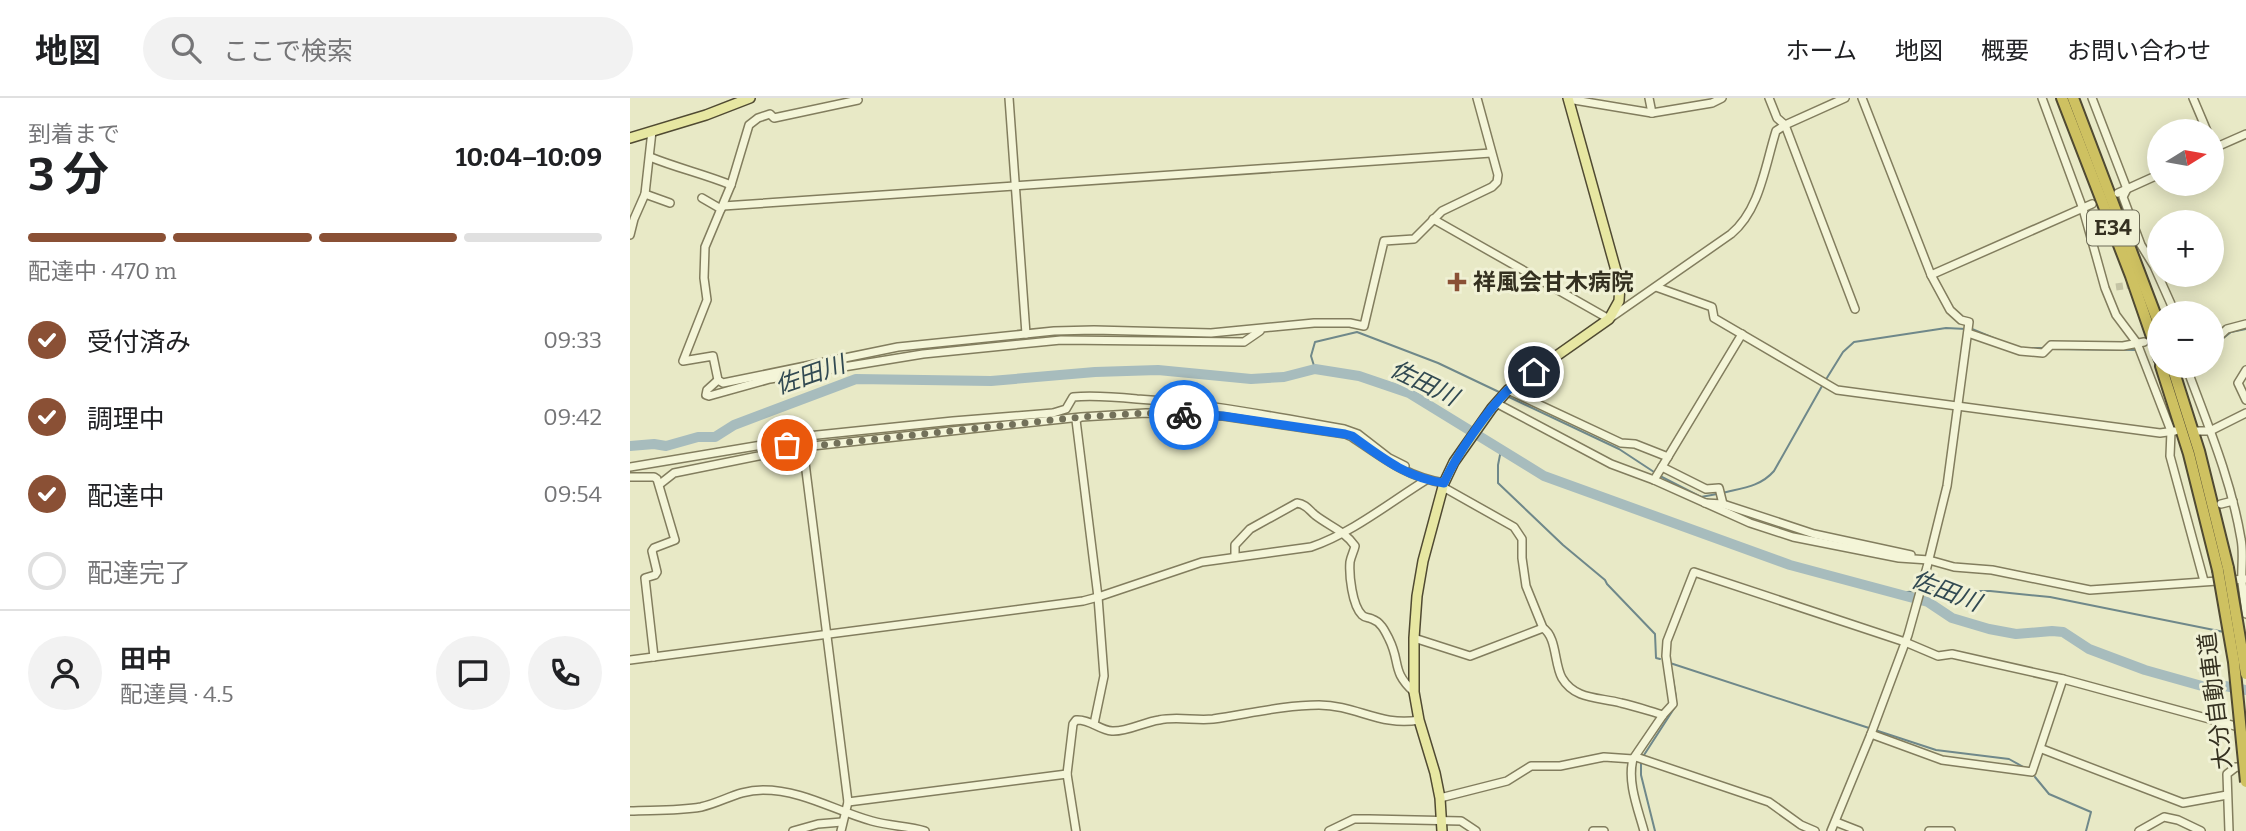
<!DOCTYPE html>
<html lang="ja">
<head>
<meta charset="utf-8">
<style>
	:root { --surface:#fff; --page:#f2f2f2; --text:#202124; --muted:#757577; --line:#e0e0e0; --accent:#8a5035 }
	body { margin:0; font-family:Bitter,"Noto Sans JP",serif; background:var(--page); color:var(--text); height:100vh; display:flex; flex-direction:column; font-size:26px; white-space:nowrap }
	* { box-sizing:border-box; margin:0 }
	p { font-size:23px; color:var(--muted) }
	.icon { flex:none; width:38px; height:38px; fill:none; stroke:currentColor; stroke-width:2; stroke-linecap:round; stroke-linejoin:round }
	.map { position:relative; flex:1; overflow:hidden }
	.details { display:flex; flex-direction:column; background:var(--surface); width:630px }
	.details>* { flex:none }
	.needle { width:46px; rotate:79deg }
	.buttons { position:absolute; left:1517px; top:21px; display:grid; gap:14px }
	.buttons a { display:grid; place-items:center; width:77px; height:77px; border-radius:50%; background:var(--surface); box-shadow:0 4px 18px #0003; font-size:35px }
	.pin { position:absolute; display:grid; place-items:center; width:60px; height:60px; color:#fff; margin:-30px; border:4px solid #fff; border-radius:50%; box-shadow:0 2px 7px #0007 }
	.courier { position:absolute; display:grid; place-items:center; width:70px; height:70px; margin:-35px; border:5px solid #1a73e8; border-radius:50%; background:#fff; color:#222; box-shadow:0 2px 9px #0007 }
	.overview em { font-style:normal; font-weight:700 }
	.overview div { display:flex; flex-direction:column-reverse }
	.overview { display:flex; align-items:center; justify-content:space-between; height:119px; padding:0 28px }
	h1 { font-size:46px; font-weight:700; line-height:52px }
	.bar { display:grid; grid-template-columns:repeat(4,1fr); gap:10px 7px; align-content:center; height:84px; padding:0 28px }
	.bar i { height:9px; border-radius:5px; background:var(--line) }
	.bar .selected { background:var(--accent) }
	.bar p { grid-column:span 4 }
	.line { display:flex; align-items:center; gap:18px; padding:0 28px; border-top:2px solid var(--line) }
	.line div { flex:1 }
	.round { display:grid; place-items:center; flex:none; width:74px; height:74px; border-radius:37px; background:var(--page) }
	ol { padding:0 28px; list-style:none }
	li { display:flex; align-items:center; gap:21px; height:77px }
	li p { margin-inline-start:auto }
	li .icon { padding:7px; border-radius:50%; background:var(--accent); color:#fff; stroke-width:4 }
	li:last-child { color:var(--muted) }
	li i { width:38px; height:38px; border:4px solid var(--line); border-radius:50% }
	header { display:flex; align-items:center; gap:42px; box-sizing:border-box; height:98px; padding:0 35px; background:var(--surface); border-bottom:2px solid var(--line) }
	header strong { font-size:33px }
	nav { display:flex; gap:38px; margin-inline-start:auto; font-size:24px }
	.search { width:490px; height:63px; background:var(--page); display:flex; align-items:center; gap:18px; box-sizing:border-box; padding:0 24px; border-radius:38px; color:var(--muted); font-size:26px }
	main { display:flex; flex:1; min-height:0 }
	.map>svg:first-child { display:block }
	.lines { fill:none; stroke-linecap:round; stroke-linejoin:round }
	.stream { stroke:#6f888a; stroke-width:2 }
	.river { stroke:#a7bcbd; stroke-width:10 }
	.minor-tunnel { stroke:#c4c4a5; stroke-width:7; stroke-dasharray:7 3.5; stroke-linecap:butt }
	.minor-casing { stroke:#827d5e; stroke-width:10 }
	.major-casing { stroke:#504a32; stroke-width:12 }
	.highway-casing { stroke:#504a32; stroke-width:14 }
	.minor { stroke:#f4f5d8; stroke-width:7 }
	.major { stroke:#e7e7a2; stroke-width:9 }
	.highway { stroke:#cec161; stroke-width:10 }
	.highway-bridge-casing { stroke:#504a32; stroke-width:14; stroke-linecap:butt }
	.highway-bridge { stroke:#cec161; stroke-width:10 }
	.done { stroke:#73715a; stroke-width:7; stroke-dasharray:0 12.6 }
	.route { stroke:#1a73e8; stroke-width:9 }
	.poi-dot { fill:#8a5035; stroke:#f0f1d5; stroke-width:2.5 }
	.labels { text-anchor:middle; stroke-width:6; stroke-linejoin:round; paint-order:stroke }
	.shield { fill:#f0f1d5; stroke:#6c6a56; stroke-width:2 }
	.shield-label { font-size:21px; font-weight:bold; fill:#343020 }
	.poi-label { font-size:23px; font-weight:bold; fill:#343020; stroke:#f0f1d5; text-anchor:start }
	.street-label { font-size:23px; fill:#343020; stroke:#f0f1d5 }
	.water-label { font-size:24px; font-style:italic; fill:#314952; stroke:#f0f1d5 }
</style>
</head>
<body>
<header>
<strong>地図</strong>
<div class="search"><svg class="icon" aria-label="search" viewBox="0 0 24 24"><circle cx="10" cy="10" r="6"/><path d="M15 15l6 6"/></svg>ここで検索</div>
<nav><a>ホーム</a><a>地図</a><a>概要</a><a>お問い合わせ</a></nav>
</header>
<main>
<section class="details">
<div class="overview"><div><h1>3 分</h1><p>到着まで</p></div><em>10:04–10:09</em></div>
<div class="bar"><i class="selected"></i><i class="selected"></i><i class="selected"></i><i></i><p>配達中 · 470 m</p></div>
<ol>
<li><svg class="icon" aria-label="check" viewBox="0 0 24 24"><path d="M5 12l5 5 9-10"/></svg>受付済み<p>09:33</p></li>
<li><svg class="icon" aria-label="check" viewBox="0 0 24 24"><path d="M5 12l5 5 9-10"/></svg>調理中<p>09:42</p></li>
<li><svg class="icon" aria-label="check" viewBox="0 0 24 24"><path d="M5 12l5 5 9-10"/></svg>配達中<p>09:54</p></li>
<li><i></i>配達完了</li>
</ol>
<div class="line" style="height:126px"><a class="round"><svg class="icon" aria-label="person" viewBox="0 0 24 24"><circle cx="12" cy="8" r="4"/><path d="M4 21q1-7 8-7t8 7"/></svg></a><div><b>田中</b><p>配達員 · 4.5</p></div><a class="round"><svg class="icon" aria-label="chat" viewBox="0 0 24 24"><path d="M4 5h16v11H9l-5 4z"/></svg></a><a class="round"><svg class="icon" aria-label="phone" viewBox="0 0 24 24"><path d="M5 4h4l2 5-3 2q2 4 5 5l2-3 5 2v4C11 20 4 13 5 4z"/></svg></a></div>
</section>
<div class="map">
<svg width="1616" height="733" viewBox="0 0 1616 733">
	<rect width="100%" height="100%" fill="#e8e9c6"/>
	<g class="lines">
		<!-- stream -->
		<g class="stream">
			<path d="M1342,231L1366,241"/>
			<path d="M1582,249L1601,234L1616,231"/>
			<path d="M1397,250H1413"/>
			<path d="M1422,251L1507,252"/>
			<path d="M685,271L681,258L685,244L727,234L808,265L869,294"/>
			<path d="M1195,283L1213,254L1224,244L1316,230L1336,231"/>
			<path d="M879,299L989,351L1024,374"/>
			<path d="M871,352L868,367V385L933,447L975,482L977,486L1025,536L1026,560L1030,561"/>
			<path d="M1028,377L1071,399L1087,396"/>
			<path d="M1092,395C1112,390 1130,389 1144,373L1192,288"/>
			<path d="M1292,493H1360L1420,499L1594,534"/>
			<path d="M1268,495L1287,493"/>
			<path d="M1040,565L1239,630"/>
			<path d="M1043,581L1046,600"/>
			<path d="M1245,632L1306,652L1379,661L1397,671"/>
			<path d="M1014,657L1045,609"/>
			<path d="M1011,664V677L1025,733"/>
			<path d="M1405,679L1419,696L1461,714L1456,733"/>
		</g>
		<!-- river -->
		<path class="river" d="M0,348L24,346L36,348L68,339H85L104,327L226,281L361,283L465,274L528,272L621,281L654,279L685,271L729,278L779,295L914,378L1160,467L1298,504L1322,520L1359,531L1386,536L1422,533L1433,534L1459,551L1515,572L1579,590L1595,588L1616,592"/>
		<!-- minor-tunnel -->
		<path class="minor-tunnel" d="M1486,189L1506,186"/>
		<!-- minor casing -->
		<g class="minor-casing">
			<g id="minor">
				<path d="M227,0L228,2L144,20L140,16L128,20L119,27L101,87L75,149L74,180L77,202L53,263L83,258L88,282L93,285L268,249L424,233L464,232L581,235L684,225H720L734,228L754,143L784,141L812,113L862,89L867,84L868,77L847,0"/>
				<path d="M379,0L396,236"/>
				<path d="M1019,0L1022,15"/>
				<path d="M1139,0L1147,20L1155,27L1215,0"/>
				<path d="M1412,0L1453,111L1475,190L1486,217L1507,245L1541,333L1540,358L1574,483"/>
				<path d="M1462,0L1497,91L1493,99L1511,147L1524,168L1545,215"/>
				<path d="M1563,0L1577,33"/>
				<path d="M938,1L1022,15L1082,5L1092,0"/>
				<path d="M1582,51L1616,36"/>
				<path d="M20,59C47,70 74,76 101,87"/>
				<path d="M1488,95L1530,76"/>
				<path d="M15,96L40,105"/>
				<path d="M72,100L91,111"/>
				<path d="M93,108L861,55"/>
				<path d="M803,121L979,221L1101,136C1130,112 1135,68 1146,33L1155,27L1225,211"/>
				<path d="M0,137L4,121L15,96L22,33"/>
				<path d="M1301,177L1462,106"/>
				<path d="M1026,189L1082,209L1084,220L1207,292L1530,335L1545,333"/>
				<path d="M1338,235L1390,253L1413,255L1421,247L1493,248L1514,244"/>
				<path d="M1582,245L1597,231L1616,226"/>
				<path d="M1556,268C1577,325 1601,381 1611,441C1614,456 1611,470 1612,484C1613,494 1615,505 1616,516"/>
				<path d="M1616,272L1608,285L1616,302"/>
				<path d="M88,282L77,292L76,297L79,298L140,281L293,256L431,242L614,244L630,233"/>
				<path d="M878,292L991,345L1005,346L1038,359"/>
				<path d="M866,305L981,366L1024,382L1120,425L1163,439L1269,460L1299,462L1324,469L1362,472L1460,492L1616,481"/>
				<path d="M449,320L446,322L468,499L474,578L464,626"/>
				<path d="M1567,333H1580L1616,315"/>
				<path d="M141,345L168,339L323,323L423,315L436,311L443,299C464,297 486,299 507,301C577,305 646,319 714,331L728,336L759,360L775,368"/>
				<path d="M173,349L218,704L211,733"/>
				<path d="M0,369L144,345"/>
				<path d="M1032,369L1076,391L1089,390L1093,406L1075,405"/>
				<path d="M0,379H24L27,381L45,442L24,450L22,453L27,474L25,477L15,480L24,559"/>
				<path d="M1024,382L1112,236"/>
				<path d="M30,386L44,375L173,349L451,319L516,315L593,318L715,336L722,339C752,359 776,379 814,385"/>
				<path d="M813,389L884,429L892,441V460L896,488L913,530"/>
				<path d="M1093,406L1184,436L1281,457"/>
				<path d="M1591,406L1603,403"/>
				<path d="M605,459V447L620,431L667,405C676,406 679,412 685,417C699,428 715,433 725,448C724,453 721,458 720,464C719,477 722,507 732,517C735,520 738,519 742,521C751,524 755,533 759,541C771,565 761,573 784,594"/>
				<path d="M784,540L840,558L913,530C927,539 924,566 932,580C945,602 969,599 991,605C1005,608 1019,613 1033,617"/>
				<path d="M0,562L453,503L468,499L572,464L681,449C722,435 759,405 796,382"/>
				<path d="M1241,636L1312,662L1402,674L1433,581"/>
				<path d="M1412,651L1553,705L1597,697"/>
				<path d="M1006,659L1139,704L1171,727L1185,733"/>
				<path d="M810,700L877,683L901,668H930L974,659L1003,661"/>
				<path d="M218,704L437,676"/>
				<path d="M0,713C23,712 48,713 71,709C93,704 108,692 133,692C173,692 205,713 242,723C260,728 278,728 295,733"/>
				<path d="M1206,724L1229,733"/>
				<path d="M163,733L188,726L212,724"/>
				<path d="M446,733L437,676L443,626L446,622C460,621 469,632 482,633C497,634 514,624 529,622C547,618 565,623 583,621C618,616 654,607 689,607C726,607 751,629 789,622"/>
				<path d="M699,733L724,721H739L831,723L846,733"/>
				<path d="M963,733H974"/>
				<path d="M1014,733C1008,711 997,684 1003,661L1033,617L1043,606L1036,558L1037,543L1064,474L1275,544L1308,558L1322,556L1433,581L1616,631"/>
				<path d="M1201,733L1241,636L1278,537L1297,469L1317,388L1339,224L1331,222L1320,212L1301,177L1232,0"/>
				<path d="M1299,733H1321"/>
				<path d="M1509,733L1534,719L1548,722L1571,733"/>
				<path d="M1599,733L1597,676L1606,669L1616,670"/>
			</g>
		</g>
		<!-- major casing -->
		<g class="major-casing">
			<g id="major">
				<path d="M0,40L76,17L120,0"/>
				<path d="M812,733L810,700L805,675L789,622L784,594V540L787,498L793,463L814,385L824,364L862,310L878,292L979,221L989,203L990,187L938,0"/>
			</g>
		</g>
		<!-- highway casing -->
		<g class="highway-casing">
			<g id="highway">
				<path d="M1432,0L1501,178L1530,262"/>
				<path d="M1443,0L1530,229"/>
				<path d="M1531,268L1559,356L1588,472"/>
				<path d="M1542,268L1569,353L1598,470"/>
			</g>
		</g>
		<!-- minor -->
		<use href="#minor" class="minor"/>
		<!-- major -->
		<use href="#major" class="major"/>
		<!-- highway -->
		<use href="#highway" class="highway"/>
		<!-- highway-bridge casing -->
		<g class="highway-bridge-casing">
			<g id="highway-bridge">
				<path d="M1598,470L1616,576"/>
				<path d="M1588,472L1604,564L1616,684"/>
			</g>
		</g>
		<!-- highway-bridge -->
		<use href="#highway-bridge" class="highway-bridge"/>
	</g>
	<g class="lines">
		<!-- done -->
		<path class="done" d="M157,347L173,349L451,319L516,315L554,317"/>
		<!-- route -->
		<path class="route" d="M554,317L593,318L715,336L722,338C751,359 777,380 814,385C825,359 857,313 877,293C885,286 895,280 904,274"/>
	</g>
	<!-- markers -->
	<path class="poi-dot" d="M823.5 173.5h7v7h7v7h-7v7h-7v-7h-7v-7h7z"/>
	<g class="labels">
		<!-- shield labels -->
		<rect class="shield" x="1457" y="112.5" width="52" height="35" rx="5"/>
		<g class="shield-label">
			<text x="1483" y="137">E34</text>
		</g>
		<!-- poi labels -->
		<g class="poi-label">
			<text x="843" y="192">祥風会甘木病院</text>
		</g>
		<!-- street labels -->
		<g class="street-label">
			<text transform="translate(1585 603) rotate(-97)" y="8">大分自動車道</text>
		</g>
		<!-- water labels -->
		<g class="water-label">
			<text transform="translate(180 277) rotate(-19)" y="8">佐田川</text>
			<text transform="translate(794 285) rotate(26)" y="8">佐田川</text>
			<text transform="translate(1316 493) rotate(21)" y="8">佐田川</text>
		</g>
	</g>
</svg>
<div class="buttons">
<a><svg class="needle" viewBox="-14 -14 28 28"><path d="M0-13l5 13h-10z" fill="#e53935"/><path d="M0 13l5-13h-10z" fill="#757577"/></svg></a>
<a>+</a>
<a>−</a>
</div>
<div class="pin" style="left:157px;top:347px;background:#ea580c"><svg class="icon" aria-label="bag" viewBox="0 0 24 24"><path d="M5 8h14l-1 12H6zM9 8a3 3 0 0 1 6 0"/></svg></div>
<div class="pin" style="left:904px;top:274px;background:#1f2937"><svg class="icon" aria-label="home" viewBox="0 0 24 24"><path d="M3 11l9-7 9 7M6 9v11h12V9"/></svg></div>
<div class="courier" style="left:554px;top:317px"><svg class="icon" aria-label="bike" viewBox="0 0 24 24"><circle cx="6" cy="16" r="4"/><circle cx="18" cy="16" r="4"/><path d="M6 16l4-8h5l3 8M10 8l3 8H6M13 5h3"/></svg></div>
</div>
</main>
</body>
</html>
